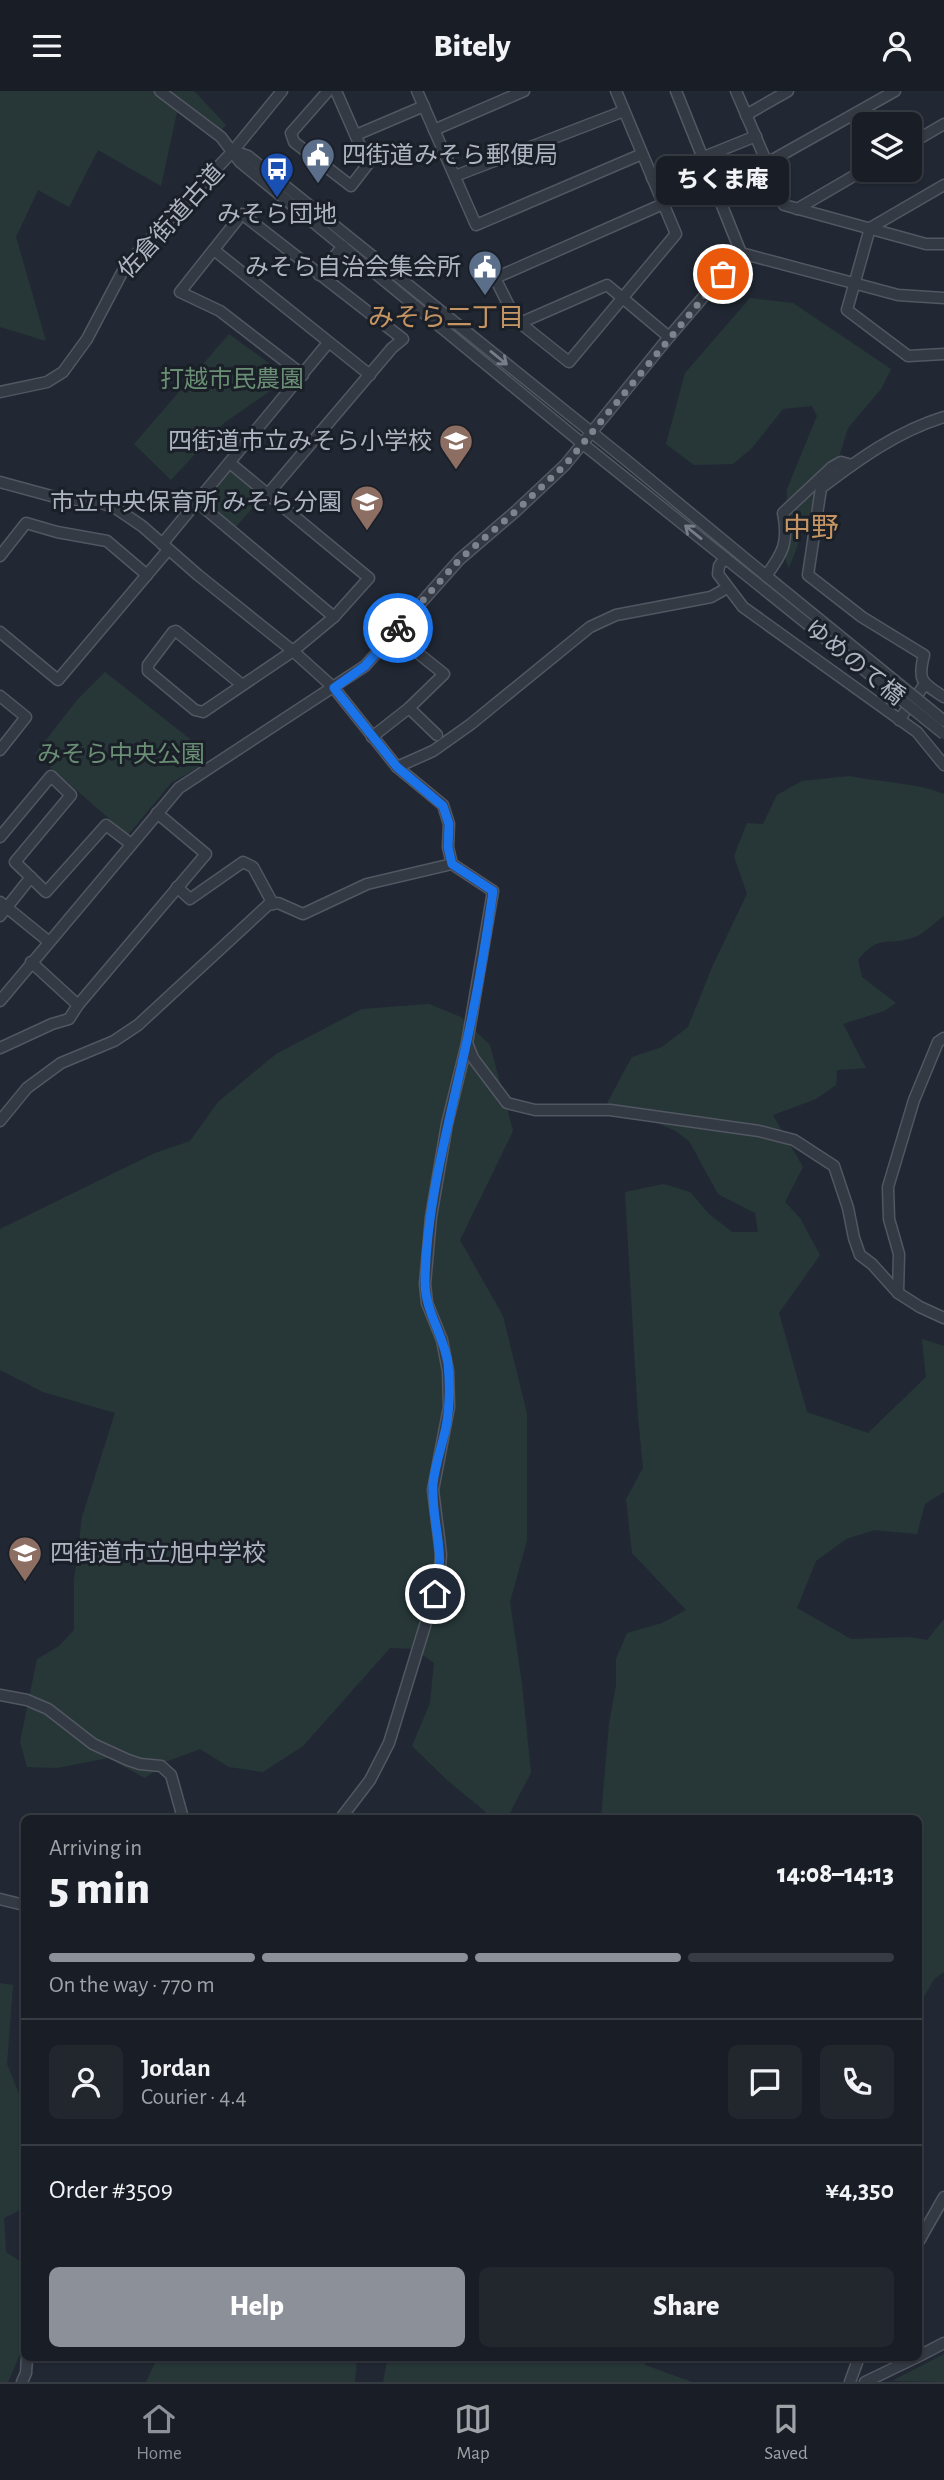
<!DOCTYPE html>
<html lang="en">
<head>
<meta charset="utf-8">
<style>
	:root { --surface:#191e26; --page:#22272e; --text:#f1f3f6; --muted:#9fa2a7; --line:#373c43; --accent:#8c9099 }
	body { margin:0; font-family:"Alegreya Sans","Noto Sans JP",sans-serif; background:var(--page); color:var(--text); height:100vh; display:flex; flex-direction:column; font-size:26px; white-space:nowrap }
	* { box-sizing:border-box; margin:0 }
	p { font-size:23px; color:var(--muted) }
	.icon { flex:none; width:38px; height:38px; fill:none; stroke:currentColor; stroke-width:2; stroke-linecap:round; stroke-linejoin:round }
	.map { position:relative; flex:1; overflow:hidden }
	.side { position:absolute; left:21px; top:1724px; width:901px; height:546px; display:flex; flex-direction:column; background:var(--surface); border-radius:10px; box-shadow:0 2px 5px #0004,0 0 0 2px var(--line) }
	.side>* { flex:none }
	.controls { position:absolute; left:852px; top:21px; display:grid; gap:14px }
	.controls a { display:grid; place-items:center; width:70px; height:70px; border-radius:10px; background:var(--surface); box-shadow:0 2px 5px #0004,0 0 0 2px var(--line); font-size:35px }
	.pin { position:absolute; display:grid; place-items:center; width:60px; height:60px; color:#fff; margin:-30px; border:4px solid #fff; border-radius:50%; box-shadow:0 2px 7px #0007 }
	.courier { position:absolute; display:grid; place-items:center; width:70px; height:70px; margin:-35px; border:5px solid #1a73e8; border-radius:50%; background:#fff; color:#222; box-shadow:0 2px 9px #0007 }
	.bubble { position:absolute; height:49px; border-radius:10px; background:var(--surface); box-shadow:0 2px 5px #0004,0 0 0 2px var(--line); font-size:23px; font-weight:800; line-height:49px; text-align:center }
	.overview em { font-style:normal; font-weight:800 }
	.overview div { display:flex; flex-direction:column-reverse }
	.overview { display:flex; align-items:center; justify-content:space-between; height:119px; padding:0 28px }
	h1 { font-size:46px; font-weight:800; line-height:52px }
	.bar { display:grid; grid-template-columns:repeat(4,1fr); gap:10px 7px; align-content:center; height:84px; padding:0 28px }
	.bar i { height:9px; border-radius:5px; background:var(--line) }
	.bar .selected { background:var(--accent) }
	.bar p { grid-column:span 4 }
	.line { display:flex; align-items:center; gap:18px; padding:0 28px; border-top:2px solid var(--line) }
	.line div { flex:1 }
	.round { display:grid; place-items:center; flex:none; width:74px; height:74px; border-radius:10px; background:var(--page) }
	.cta { display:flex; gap:14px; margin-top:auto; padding:14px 28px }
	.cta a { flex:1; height:80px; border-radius:10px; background:var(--accent); color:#fff; font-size:28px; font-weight:800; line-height:80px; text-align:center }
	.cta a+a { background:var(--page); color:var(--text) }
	header { display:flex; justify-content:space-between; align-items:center; height:91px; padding:0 28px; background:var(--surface); font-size:32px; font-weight:800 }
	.menu { display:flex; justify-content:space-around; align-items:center; height:98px; border-top:2px solid var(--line); background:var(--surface); font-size:19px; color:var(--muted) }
	.menu a { display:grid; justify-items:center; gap:4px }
	.menu .selected { color:var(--accent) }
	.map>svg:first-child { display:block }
	.green { fill:#273738 }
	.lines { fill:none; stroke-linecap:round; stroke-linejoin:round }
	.minor-casing { stroke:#525762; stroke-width:13 }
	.minor { stroke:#343a44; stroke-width:10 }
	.minor-bridge-casing { stroke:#525762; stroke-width:13; stroke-linecap:butt }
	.minor-bridge { stroke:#343a44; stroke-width:10 }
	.oneway { stroke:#777d89 }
	.done { stroke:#7d838f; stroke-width:7; stroke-dasharray:0 12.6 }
	.route { stroke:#1a73e8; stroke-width:9 }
	.labels { text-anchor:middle; stroke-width:6; stroke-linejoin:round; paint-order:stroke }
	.poi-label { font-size:24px; fill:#aeb4c1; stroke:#1a1f28; text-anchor:end }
	.street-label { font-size:24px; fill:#aeb4c1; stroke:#1a1f28 }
	.park-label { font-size:24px; fill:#698e74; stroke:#1a1f28 }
	.neighbourhood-label { font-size:26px; fill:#c69564; stroke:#1a1f28 }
	.quarter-label { font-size:28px; fill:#c69564; stroke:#1a1f28 }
</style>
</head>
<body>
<header><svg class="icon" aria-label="menu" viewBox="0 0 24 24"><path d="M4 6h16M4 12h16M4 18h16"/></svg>Bitely<svg class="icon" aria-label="person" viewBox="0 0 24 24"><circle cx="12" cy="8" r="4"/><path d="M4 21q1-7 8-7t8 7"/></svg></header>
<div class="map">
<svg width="944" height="2291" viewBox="0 0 944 2291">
	<rect width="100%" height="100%" fill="#212833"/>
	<!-- green -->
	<g class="green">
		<path d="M0,0H194L226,34L218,42L179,12L161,95L98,59L69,116L38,99L16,146L46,250L0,236Z"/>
		<path d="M750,207L793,212L891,278L881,298L848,337L838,369L816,406L789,477L786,470L787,398L817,325L812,315L783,318L752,357L733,373L694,374L666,353L685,282Z"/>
		<path d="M229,243L289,287L224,332L171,389L134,353Z"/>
		<path d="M230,378L263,405L234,438L202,411Z"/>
		<path d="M105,581L205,660L198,666L204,673L171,692L128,744L35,663L78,608Z"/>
		<path d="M850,685C881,692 915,691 944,703V825C935,831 923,844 912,847C885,855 879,843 858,869L862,886L896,912L884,920L843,933L866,977L837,979L836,994L816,1008L773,1024L803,1076L785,1111L800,1127L820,1164L779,1222L807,1321L868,1342L926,1286L922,1248L944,1255V1401L925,1413L917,1443L874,1439L846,1448L816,1470L797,1517L851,1548L909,1546L927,1549L944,1528V1881L934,1888L919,1915V1727H601L609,1633L616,1594V1568L627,1542L662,1532L686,1519L632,1462L626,1408L643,1377L638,1325L625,1101L664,1093L690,1101L709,1123L732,1141H758L755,1122L718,1103L689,1050L674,1039L607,1012L632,966L662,956L688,936L713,874L747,803L734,765L747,732L763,733L777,704L802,690Z"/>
		<path d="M429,913L461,926L490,954L513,1040L460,1149L503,1225L527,1323V1449L510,1511L522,1593L531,1682L507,1727H484L486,1721L447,1689L412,1655L430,1612L434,1572L414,1558L390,1557L303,1655L263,1681L229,1676L200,1658L168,1670L145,1687L108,1667L57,1677L27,1676L20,1651L37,1568L59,1555L74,1539V1489L82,1426L115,1322L43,1301L0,1279V1138L155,1062L190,1050L218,1011L276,963L362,918Z"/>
		<path d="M0,1892L13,1894L7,1973L24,2015V2117L4,2127L6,2161L24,2173L21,2229L24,2254L8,2291H0Z"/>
		<path d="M944,2263V2291L892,2290Z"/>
		<path d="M158,2266H357L355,2291H146Z"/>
		<path d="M388,2266H644L645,2274L692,2291H383Z"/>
	</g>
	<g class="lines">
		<!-- minor casing -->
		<g class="minor-casing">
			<g id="minor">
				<path d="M160,0L221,46L240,71L583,353L765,499"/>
				<path d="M328,0L291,42L294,51L351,95L368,73L336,0"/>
				<path d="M417,0L476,134L642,63"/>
				<path d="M616,0L676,143L569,271L520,232L513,223L495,187L663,113"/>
				<path d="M676,0L741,162"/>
				<path d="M736,0L767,72L895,0"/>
				<path d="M746,24L788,0"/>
				<path d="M434,39L524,0"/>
				<path d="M356,44L424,15"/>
				<path d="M910,53L944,33"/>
				<path d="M233,60L248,65L626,369L776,493"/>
				<path d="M767,72L784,114L926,153H944"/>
				<path d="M455,85L624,20"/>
				<path d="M652,87L756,45"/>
				<path d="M944,94L870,137L847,219L908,265L944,263"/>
				<path d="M797,118L864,79"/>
				<path d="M214,159L370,284"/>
				<path d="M741,162L898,204L944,207"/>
				<path d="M319,184L343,155"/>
				<path d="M520,232L607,194L669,246"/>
				<path d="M0,301L47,291L63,281L87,248L126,174L233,60L282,0"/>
				<path d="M944,326C898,340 859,368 821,397L808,484L862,526L924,564C917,591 923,592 944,606"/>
				<path d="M230,372L369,487L334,526L293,560L334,597L397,676L443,714L449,733L448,756L452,773L493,800L467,952L447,1033L431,1126L425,1193L427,1212L442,1249L448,1280L449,1316L433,1399L441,1463L439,1489L389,1652L370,1689L341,1727"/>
				<path d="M0,391L55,406L102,412L117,418L142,435L198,484L293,560L203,621L195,619L148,580V574L173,541L176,540L241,593"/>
				<path d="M268,403L392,257L403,248L242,123L180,201L220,220L303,284"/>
				<path d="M197,411L334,526"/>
				<path d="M162,453L328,252"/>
				<path d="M0,465L26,432L57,441L107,450L147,484"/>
				<path d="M725,467L719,475L718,483L743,516L917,641L944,674"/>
				<path d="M766,485C783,462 789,451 783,422L832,376L841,371L852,374"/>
				<path d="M0,541L58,589L168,459"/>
				<path d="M0,605L26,626L0,659"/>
				<path d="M409,617L437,644"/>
				<path d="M899,629L925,593"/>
				<path d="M372,646L409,617L444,583L393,542"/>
				<path d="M397,676L433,660L471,633L590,536L616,524L711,506L727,497"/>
				<path d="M0,746L51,685L71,704L15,771L46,801L106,734L131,753"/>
				<path d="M177,796L190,808L243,771L253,776L273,813"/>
				<path d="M0,811L48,850"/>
				<path d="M0,825L31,786"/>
				<path d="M31,871L78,914"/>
				<path d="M0,910L179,697L365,575L460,468L516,420L565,374L669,246L741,162"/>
				<path d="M467,952L473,967L507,1012L535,1019H610L759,1040L794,1049L834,1075L848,1117L854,1147L860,1164L872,1173L898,1202L920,1216L944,1227"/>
				<path d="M0,957L52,933L69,928L78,914L206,763L157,722"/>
				<path d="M0,1030L27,997L61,972L114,950L138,934L268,814L278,812L303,823L367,793L452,773"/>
				<path d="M898,1202L899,1163L889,1128L888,1096L914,1009L938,951L944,947"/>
				<path d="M0,1604L27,1609L48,1618L93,1653L128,1669L140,1673L161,1675L171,1684L183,1727"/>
				<path d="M0,1808L24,1814"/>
				<path d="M919,2150L944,2106"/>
				<path d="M919,2265L944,2252"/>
				<path d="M22,2291L26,2282L27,2266"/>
				<path d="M850,2291L859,2266"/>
				<path d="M865,2291L917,2266"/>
			</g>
		</g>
		<!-- minor -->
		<use href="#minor" class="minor"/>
		<!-- minor-bridge casing -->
		<g class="minor-bridge-casing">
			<g id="minor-bridge">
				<path d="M776,493L944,630"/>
				<path d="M765,499L944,643"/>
			</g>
		</g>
		<!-- minor-bridge -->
		<use href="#minor-bridge" class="minor-bridge"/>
	</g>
	<!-- one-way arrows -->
	<defs><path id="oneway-shaft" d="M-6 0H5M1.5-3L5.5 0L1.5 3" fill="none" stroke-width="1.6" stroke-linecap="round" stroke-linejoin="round" transform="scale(1.75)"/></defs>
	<g class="oneway">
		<use href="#oneway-shaft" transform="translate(499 267) rotate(39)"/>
		<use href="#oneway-shaft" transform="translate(693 441) rotate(-141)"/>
	</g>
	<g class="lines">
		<!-- done -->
		<path class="done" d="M398,537L460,468L516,420L565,374L723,183"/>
		<!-- route -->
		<path class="route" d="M398,537L365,575L334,597L397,676L443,715L449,733L448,756L452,773L493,800C485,858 475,916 462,972C446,1044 426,1118 425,1191C425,1221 444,1244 448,1273C450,1293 450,1315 446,1336C442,1355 435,1374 433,1393C431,1434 447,1458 435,1503"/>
	</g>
	<!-- icons -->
	<defs>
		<g id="civic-pin" transform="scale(1.75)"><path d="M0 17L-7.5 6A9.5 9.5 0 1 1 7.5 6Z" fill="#5c6f8a" stroke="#1a1f28"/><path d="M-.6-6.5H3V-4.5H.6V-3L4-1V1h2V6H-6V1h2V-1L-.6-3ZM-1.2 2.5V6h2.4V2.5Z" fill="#fff"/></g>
		<g id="bus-pin" transform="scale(1.75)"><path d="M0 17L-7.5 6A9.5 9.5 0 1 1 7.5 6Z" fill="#1a4fb4" stroke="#1a1f28"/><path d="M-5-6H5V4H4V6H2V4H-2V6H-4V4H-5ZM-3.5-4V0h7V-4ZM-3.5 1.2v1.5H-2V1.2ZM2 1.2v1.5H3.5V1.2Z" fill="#fff"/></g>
		<g id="school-pin" transform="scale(1.75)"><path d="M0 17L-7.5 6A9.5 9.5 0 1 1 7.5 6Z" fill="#8d6e63" stroke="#1a1f28"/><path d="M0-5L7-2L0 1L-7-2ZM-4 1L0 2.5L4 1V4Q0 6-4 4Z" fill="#fff"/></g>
	</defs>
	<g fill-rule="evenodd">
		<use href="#civic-pin" x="318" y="64"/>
		<use href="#bus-pin" x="277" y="78"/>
		<use href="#civic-pin" x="485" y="176"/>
		<use href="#school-pin" x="456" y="350"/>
		<use href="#school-pin" x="367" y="411"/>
		<use href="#school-pin" x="25" y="1462"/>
	</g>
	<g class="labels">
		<!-- poi labels -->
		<g class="poi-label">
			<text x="342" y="72" text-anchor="start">四街道みそら郵便局</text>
			<text x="277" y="131" text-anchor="middle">みそら団地</text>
			<text x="461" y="184">みそら自治会集会所</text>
			<text x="432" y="358">四街道市立みそら小学校</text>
			<text x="342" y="419">市立中央保育所 みそら分園</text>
			<text x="50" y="1470" text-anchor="start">四街道市立旭中学校</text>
		</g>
		<!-- street labels -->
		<g class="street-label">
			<text transform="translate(171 130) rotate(-48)" y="8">佐倉街道古道</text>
			<text transform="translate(855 571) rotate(39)" y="8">ゆめのて橋</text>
		</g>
		<!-- park labels -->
		<g class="park-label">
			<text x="232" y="296">打越市民農園</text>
			<text x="121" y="671">みそら中央公園</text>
		</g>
		<!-- neighbourhood labels -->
		<g class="neighbourhood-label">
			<text x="446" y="235">みそら二丁目</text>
		</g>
		<!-- quarter labels -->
		<g class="quarter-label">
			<text x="811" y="446">中野</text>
		</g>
	</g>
</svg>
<div class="controls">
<a><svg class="icon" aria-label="layers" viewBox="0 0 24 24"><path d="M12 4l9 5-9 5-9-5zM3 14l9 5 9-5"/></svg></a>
</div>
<div class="pin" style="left:723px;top:183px;background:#ea580c"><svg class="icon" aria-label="bag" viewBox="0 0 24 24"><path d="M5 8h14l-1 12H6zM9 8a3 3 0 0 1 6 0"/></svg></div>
<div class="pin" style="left:435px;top:1503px;background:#1f2937"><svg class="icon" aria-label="home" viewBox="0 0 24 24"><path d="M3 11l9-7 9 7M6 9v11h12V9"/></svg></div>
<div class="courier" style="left:398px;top:537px"><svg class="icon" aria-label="bike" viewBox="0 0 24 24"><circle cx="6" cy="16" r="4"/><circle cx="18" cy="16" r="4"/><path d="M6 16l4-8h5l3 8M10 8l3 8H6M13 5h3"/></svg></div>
<div class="bubble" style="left:656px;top:65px;width:133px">ちくま庵</div>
<section class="side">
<div class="overview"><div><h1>5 min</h1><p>Arriving in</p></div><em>14:08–14:13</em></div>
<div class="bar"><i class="selected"></i><i class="selected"></i><i class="selected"></i><i></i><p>On the way · 770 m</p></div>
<div class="line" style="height:126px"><a class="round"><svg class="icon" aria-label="person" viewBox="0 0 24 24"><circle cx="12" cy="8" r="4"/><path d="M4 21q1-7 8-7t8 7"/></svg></a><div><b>Jordan</b><p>Courier · 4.4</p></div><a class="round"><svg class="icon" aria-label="chat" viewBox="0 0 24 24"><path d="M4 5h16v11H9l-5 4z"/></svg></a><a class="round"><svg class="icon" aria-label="phone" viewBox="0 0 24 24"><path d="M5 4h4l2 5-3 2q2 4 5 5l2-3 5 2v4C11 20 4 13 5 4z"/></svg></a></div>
<div class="line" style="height:91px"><div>Order #3509</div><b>¥4,350</b></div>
<div class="cta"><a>Help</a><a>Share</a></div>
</section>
</div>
<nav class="menu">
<a class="selected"><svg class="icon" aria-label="home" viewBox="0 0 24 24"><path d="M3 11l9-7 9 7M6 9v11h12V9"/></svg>Home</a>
<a><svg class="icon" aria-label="map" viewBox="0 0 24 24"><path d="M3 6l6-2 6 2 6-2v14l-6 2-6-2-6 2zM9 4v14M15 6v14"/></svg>Map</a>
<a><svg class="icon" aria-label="saved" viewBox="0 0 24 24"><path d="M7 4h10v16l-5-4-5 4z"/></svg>Saved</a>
</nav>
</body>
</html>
